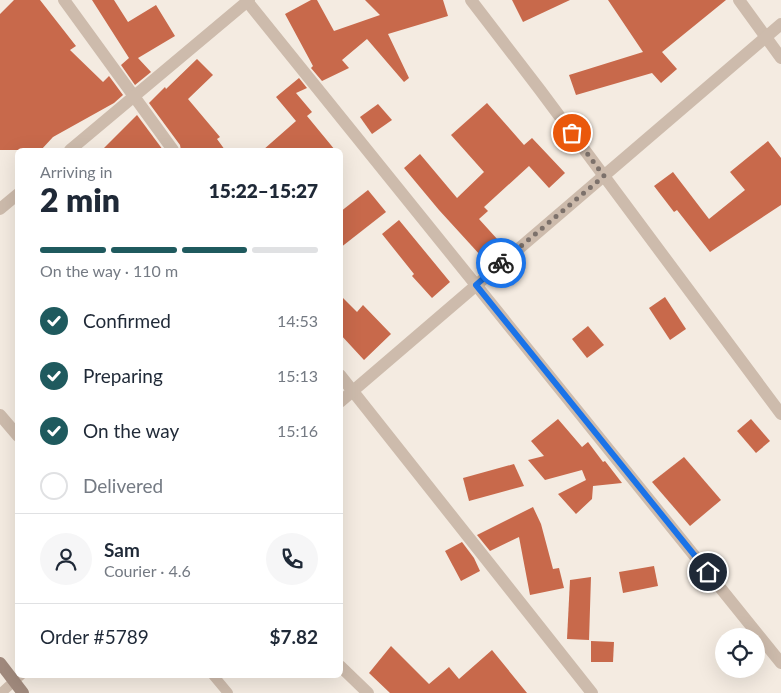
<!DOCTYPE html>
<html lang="en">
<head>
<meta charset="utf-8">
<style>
	:root { --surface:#fff; --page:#f6f6f7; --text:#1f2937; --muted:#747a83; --line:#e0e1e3; --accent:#1f5a5e }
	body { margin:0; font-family:Lato,sans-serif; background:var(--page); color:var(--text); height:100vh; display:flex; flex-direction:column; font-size:19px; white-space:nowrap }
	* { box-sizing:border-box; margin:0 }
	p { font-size:16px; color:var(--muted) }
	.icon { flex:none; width:28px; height:28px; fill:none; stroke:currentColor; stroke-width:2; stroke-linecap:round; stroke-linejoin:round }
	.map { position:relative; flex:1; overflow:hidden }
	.sheet { position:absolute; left:15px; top:148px; width:328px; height:530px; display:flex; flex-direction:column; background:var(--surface); border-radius:8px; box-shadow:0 5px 20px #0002 }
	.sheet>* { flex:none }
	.fabs { position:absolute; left:715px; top:628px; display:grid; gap:10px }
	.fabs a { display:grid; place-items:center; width:50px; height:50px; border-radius:50%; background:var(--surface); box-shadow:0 5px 20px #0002; font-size:25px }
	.pin { position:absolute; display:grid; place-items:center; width:42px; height:42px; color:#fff; margin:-21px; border:2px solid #fff; border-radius:50%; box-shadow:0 1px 5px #0007 }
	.courier { position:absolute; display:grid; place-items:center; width:50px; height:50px; margin:-25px; border:4px solid #1a73e8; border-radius:50%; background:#fff; color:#222; box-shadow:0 1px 6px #0007 }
	.overview em { font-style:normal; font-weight:800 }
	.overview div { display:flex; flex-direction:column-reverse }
	.overview { display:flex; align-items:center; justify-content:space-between; height:85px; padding:0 25px }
	h1 { font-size:32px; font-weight:800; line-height:38px }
	.bar { display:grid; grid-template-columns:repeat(4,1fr); gap:8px 5px; align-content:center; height:60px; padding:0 25px }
	.bar i { height:6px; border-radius:4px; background:var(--line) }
	.bar .on { background:var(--accent) }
	.bar p { grid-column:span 4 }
	.line { display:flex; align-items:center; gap:12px; padding:0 25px; border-top:1px solid var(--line) }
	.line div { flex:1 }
	.round { display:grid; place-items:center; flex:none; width:52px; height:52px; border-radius:26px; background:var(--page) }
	ol { padding:0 25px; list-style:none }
	li { display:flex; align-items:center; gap:15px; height:55px }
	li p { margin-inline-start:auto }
	li .icon { padding:5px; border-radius:50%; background:var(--accent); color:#fff; stroke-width:4 }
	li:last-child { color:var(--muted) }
	li i { width:28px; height:28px; border:2px solid var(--line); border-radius:50% }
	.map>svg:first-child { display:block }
	.building { fill:#c8694b }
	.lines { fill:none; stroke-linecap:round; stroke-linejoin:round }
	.lane { stroke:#cdbbac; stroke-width:10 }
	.street { stroke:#cdbbac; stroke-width:12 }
	.secondary { stroke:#a18a7d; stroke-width:12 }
	.done { stroke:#7c716b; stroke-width:5; stroke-dasharray:0 9 }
	.route { stroke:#1a73e8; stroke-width:6 }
</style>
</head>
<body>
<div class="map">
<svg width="781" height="693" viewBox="0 0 781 693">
	<rect width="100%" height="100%" fill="#f4ebe1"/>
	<!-- building -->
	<g class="building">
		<path d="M14,0H40L76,46L70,50L103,82L109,76L123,95L114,103L53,137L41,150H0V14Z"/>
		<path d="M92,0H114L128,22L156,5L175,36L138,58L151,72L135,85L121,65L129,58Z"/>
		<path d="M311,0H317L334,31L380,15L365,0H443L448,16L388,34L409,78L404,82L367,39L342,60L349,68L322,81L311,68L313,66L285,14Z"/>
		<path d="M512,0H570L523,22Z"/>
		<path d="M608,0H726L662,52L677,69L661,83L652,73L576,95L569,75L643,52Z"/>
		<path d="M197,59L213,75L188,99L220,137L217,139L225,150H181L180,145L149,103L165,87L166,89Z"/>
		<path d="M299,78L307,88L296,93L312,112L307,116L335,150H263L296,121L276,97Z"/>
		<path d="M487,103L524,145L532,138L565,173L549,188L529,166L484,207L488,211L479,219L498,240L481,256L439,210L404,168L420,154L457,198L484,172L451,135Z"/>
		<path d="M378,104L392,120L372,134L360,117Z"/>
		<path d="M137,115L163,150H102Z"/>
		<path d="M768,141L781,158V205L710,252L677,210L674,212L654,186L673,172L709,219L745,190L730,172Z"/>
		<path d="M368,190L386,212L340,248V212Z"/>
		<path d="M399,220L450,282L432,298L412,276L414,274L382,234Z"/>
		<path d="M340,295L357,312L363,305L391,334L364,360L340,334Z"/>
		<path d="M665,297L686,329L670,340L649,308Z"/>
		<path d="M588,326L604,345L587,358L572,339Z"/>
		<path d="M558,419L582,447L588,442L603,462L605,461L622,483L593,486L592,499L576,514L558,494L586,480L582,470L545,480L528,460L544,456L531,441Z"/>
		<path d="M751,419L770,441L756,453L737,431Z"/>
		<path d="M684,457L721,500L690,526L652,482Z"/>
		<path d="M514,464L524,486L469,501L463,478Z"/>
		<path d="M533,507L541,524L553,569L559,568L564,588L530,595L519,537L490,551L477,535Z"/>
		<path d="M462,542L474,558L480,571L461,581L445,551Z"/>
		<path d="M654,566L658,586L623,593L619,572Z"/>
		<path d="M591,577L589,640L567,639L570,580Z"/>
		<path d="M591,641L614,642L613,662H591Z"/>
		<path d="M391,646L429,684L449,667L459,679L492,650L527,693H390L369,673Z"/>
	</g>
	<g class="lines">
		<!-- lane -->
		<g class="lane">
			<path d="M213,675L228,693"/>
			<path d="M1,693L21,675"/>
		</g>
		<!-- street -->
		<g class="street">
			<path d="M64,0L173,150"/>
			<path d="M246,0L781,663"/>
			<path d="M471,0L540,90L781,414"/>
			<path d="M739,0L781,58"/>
			<path d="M70,150L249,0"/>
			<path d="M0,209L18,194"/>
			<path d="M340,375L592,693"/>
			<path d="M340,402L781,24"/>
			<path d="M0,415L18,436"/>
			<path d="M340,666L368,693"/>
		</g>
		<!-- secondary -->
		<path class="secondary" d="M0,663L23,693"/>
	</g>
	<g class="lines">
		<!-- done -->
		<path class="done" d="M501,263L604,176L572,133"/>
		<!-- route -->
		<path class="route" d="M501,263L476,285L708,572"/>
	</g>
</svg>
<div class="fabs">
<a><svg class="icon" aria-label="locate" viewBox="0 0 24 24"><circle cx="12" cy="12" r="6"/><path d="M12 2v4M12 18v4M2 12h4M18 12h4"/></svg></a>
</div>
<div class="pin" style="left:572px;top:133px;background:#ea580c"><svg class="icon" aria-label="bag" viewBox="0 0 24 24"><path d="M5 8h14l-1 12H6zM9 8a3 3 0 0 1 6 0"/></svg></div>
<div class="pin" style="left:708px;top:572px;background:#1f2937"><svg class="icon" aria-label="home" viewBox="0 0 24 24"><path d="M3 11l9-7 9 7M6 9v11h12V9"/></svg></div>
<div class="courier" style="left:501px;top:263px"><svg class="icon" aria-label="bike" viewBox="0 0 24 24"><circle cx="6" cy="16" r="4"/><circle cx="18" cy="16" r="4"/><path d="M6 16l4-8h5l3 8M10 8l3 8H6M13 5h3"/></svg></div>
<section class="sheet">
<div class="overview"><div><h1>2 min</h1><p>Arriving in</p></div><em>15:22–15:27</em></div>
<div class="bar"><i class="on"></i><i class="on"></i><i class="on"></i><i></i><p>On the way · 110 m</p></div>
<ol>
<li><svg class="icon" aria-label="check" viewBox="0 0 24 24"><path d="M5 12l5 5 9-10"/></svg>Confirmed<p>14:53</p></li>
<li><svg class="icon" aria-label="check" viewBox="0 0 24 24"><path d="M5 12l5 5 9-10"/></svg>Preparing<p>15:13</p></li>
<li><svg class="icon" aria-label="check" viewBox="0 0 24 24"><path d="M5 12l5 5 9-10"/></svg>On the way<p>15:16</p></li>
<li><i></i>Delivered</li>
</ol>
<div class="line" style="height:90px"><a class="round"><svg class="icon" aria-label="person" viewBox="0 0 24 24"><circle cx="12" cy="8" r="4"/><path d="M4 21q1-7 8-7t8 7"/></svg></a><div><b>Sam</b><p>Courier · 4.6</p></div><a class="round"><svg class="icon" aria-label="phone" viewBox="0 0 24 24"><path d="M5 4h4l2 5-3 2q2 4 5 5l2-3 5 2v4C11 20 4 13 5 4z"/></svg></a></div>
<div class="line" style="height:65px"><div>Order #5789</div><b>$7.82</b></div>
</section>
</div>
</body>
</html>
